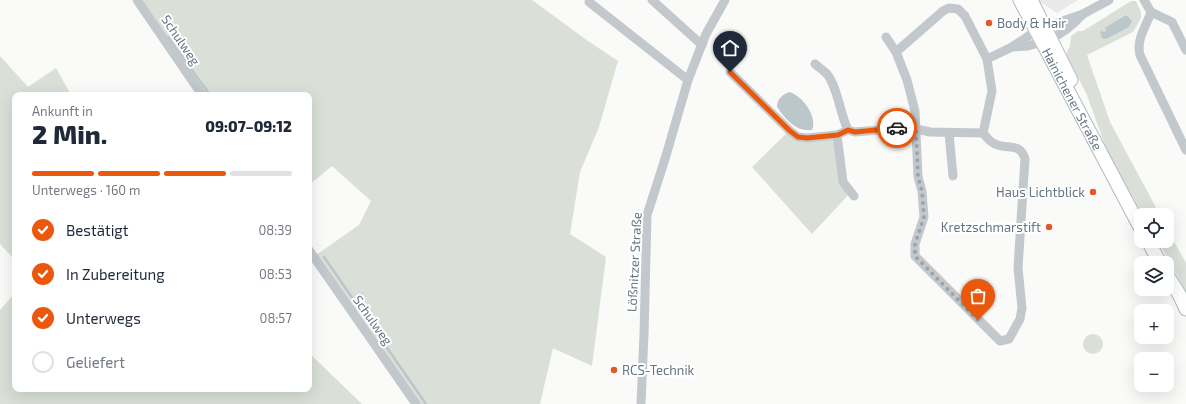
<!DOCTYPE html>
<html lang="de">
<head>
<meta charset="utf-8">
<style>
	:root { --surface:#fff; --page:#f6f6f7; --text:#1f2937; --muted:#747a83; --line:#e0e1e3; --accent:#ea580c }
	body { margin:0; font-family:"Exo 2",sans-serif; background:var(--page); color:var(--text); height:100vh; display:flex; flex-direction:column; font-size:15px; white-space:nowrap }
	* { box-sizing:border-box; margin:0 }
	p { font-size:13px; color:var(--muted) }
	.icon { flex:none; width:22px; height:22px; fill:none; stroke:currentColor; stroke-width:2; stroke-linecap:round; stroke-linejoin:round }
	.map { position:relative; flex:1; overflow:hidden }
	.details { position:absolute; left:12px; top:92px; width:300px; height:300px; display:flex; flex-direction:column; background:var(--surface); border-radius:8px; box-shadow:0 4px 16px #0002 }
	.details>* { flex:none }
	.fabs { position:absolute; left:1134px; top:208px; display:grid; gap:8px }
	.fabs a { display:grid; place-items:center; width:40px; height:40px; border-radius:8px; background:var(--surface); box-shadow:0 4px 16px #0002; font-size:20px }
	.pin { position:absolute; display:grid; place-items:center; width:34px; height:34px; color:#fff; margin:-41px -17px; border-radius:50% 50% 50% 0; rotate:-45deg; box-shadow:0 0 4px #0007 }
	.pin .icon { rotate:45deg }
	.courier { position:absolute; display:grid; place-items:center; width:40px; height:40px; margin:-20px; border:3px solid #ea580c; border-radius:50%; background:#fff; color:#222; box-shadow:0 1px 5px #0007 }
	.headline em { font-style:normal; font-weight:800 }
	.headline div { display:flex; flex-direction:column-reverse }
	.headline { display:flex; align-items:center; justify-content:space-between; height:68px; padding:0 20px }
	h1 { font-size:26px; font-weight:800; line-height:30px }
	.bar { display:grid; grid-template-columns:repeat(4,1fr); gap:6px 4px; align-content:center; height:48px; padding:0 20px }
	.bar i { height:5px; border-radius:3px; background:var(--line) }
	.bar .selected { background:var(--accent) }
	.bar p { grid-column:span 4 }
	ol { padding:0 20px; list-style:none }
	li { display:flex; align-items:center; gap:12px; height:44px }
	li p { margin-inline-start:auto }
	li .icon { padding:4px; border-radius:50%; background:var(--accent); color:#fff; stroke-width:4 }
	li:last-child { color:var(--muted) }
	li i { width:22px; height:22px; border:2px solid var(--line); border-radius:50% }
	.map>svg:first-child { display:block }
	.built { fill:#e8e9e9 }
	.green { fill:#dadfd7; fill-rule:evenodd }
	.water { fill:#bbc7cb }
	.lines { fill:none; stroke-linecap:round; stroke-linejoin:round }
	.stream { stroke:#bbc7cb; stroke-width:2.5 }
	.secondary-casing { stroke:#b3babf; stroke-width:15 }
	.minor { stroke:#c3c8cc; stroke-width:9 }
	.secondary { stroke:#fff; stroke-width:13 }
	.done { stroke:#99a4ac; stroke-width:4; stroke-dasharray:0 7.2 }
	.route { stroke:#ea580c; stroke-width:5 }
	.poi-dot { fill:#e4572e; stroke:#fff; stroke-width:1.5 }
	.labels { text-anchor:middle; stroke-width:4; stroke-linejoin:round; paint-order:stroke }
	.poi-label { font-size:13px; fill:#657683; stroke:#fff; text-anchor:start }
	.street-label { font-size:13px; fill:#657683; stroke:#fff }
</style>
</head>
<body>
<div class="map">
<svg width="1186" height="404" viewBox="0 0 1186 404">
	<rect width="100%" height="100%" fill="#fafaf8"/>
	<!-- built -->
	<path class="built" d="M1037,0H1078L1057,13Z"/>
	<!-- green -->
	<g class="green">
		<path d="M139,0H532L588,41L618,61L599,127L580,172L570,234L606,257L592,366L553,348L540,404H420L316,255L359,225L371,201L332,166L309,185V95H206Z"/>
		<path d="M1131,1H1136L1141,12V18L1133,32L1087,55L1110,122L1160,215H1142L1139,209L1107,151L1087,95L1066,54L1070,46L1071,36L1078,31H1083ZM1126,15L1128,16L1132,21L1129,27L1101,36L1102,30L1103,32L1106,31L1122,16Z"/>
		<path d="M0,56L28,87L56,68L71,95H15V260L0,244Z"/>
		<path d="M788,132L798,137L837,135L843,182L851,192L812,234L752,167Z"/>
		<path d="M1167,229L1186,263V292L1158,241H1167Z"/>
		<path d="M15,293V389H309V353L362,404H0V310Z"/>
		<circle cx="1093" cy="344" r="10"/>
	</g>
	<!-- water -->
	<g class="water">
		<path d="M1125,15L1128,16L1132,21L1129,27L1106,39L1102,38L1100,32L1102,30L1103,32L1106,31L1105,28Z"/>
		<path d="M789,92C802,95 818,117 812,130C796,132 785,119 777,107C777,99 782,95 789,92Z"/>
	</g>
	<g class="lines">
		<!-- stream -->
		<g class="stream">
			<path d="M168,37L210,95"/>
			<path d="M324,257L426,404"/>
			<path d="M354,300L362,294"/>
		</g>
		<!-- secondary casing -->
		<g class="secondary-casing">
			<g id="secondary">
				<path id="s1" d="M1020,0L1141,229"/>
				<path d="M1031,0L1071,80"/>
				<path d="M1148,241L1160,263"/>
				<path d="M1167,275L1179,294L1186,309"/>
			</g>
		</g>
		<!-- minor -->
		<g class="minor">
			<path d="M137,0L202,95"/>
			<path d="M652,0L702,45"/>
			<path d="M1144,0L1151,12C1146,27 1136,39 1140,55L1186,150"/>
			<path d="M589,2L688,80"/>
			<path d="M1151,12L1172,22L1186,50"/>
			<path d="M1045,27L1083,14L1109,0"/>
			<path d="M886,37L896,52"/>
			<path d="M1050,39C1064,33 1073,25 1083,14"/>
			<path d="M1012,47L1028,46L1042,42"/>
			<path d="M815,64C818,67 823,70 827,74C838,88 840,114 848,130"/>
			<path d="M730,72L790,131L798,137L807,138L837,135L848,130L855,132L903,128L916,129L930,132L983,133C987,138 990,142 995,144C1008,150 1020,142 1025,159L1018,268L1022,308L1020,319L1009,339L1000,341L915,256V244L924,217L922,191L918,177L915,111L907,80L896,52L943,11L949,8L958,9L965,16L987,59L1012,47L1036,31"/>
			<path d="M949,133L953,176"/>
			<path d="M983,133L992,91L987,59"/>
			<path d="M837,135L843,182L854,196"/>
			<path d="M309,250L416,404"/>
			<path d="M641,404L644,334L647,215L665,159L688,80L706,34L725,0"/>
		</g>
		<!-- secondary -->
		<use href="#secondary" class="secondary"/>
	</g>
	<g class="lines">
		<!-- done -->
		<path class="done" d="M897,128L916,129L918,177L922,191L924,217L915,244V256L978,320"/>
		<!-- route -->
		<path class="route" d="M730,72L790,131L798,137L807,138L838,135L848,130L855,132L897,128"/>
	</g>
	<!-- markers -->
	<g class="poi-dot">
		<circle cx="989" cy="23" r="4"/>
		<circle cx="1093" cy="192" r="4"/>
		<circle cx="1049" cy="227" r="4"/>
		<circle cx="614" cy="370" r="4"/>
	</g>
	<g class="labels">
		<!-- poi labels -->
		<g class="poi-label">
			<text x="997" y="28">Body &amp; Hair</text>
			<text x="1085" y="197" text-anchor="end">Haus Lichtblick</text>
			<text x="1041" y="232" text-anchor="end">Kretzschmarstift</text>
			<text x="622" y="375">RCS-Technik</text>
		</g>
		<!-- street labels -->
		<g class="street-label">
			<text transform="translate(181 40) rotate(56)" y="5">Schulweg</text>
			<text dy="5" stroke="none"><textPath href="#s1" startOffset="112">Hainichener Straße</textPath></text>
			<text transform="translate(634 262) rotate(-87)" y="5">Lößnitzer Straße</text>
			<text transform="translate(373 320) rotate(55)" y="5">Schulweg</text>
		</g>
	</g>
</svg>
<div class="fabs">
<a><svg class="icon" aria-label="locate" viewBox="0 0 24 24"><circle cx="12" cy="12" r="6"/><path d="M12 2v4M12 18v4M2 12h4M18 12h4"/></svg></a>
<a><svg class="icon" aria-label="layers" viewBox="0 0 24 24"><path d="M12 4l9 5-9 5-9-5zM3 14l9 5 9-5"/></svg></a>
<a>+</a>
<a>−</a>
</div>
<div class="pin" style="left:978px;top:320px;background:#ea580c"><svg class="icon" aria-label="bag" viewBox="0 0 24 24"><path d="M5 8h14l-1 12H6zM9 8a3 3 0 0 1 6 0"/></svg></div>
<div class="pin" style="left:730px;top:72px;background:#1f2937"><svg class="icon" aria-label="home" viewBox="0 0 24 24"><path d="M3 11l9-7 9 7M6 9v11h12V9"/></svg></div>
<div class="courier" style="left:897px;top:128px"><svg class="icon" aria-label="car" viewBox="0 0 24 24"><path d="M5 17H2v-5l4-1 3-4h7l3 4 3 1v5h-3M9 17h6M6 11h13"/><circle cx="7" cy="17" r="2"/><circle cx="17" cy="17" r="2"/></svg></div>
<section class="details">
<div class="headline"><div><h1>2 Min.</h1><p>Ankunft in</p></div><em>09:07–09:12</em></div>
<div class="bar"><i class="selected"></i><i class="selected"></i><i class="selected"></i><i></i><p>Unterwegs · 160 m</p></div>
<ol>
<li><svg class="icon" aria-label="check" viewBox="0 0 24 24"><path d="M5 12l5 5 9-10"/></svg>Bestätigt<p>08:39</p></li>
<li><svg class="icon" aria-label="check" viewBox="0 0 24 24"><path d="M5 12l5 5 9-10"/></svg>In Zubereitung<p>08:53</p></li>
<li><svg class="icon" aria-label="check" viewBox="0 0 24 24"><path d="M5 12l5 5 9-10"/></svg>Unterwegs<p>08:57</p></li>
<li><i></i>Geliefert</li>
</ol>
</section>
</div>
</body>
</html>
